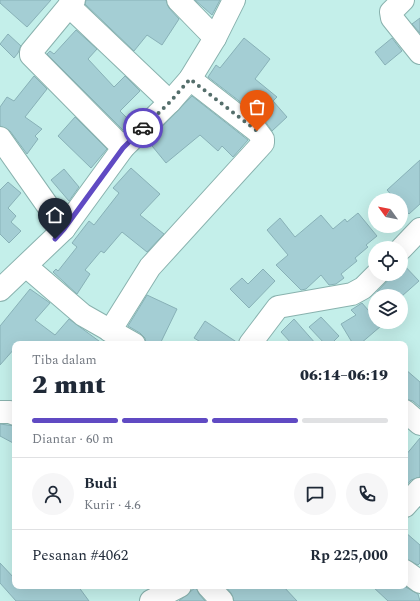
<!DOCTYPE html>
<html lang="id">
<head>
<meta charset="utf-8">
<style>
	:root { --surface:#fff; --page:#f6f6f7; --text:#1f2937; --muted:#747a83; --line:#e0e1e3; --accent:#604ac3 }
	body { margin:0; font-family:Spectral,serif; background:var(--page); color:var(--text); height:100vh; display:flex; flex-direction:column; font-size:15px; white-space:nowrap }
	* { box-sizing:border-box; margin:0 }
	p { font-size:13px; color:var(--muted) }
	.icon { flex:none; width:22px; height:22px; fill:none; stroke:currentColor; stroke-width:2; stroke-linecap:round; stroke-linejoin:round }
	.map { position:relative; flex:1; overflow:hidden }
	.details { position:absolute; left:12px; top:341px; width:396px; height:248px; display:flex; flex-direction:column; background:var(--surface); border-radius:8px; box-shadow:0 4px 16px #0002 }
	.details>* { flex:none }
	.needle { width:26px; rotate:303deg }
	.fabs { position:absolute; left:368px; top:193px; display:grid; gap:8px }
	.fabs a { display:grid; place-items:center; width:40px; height:40px; border-radius:50%; background:var(--surface); box-shadow:0 4px 16px #0002; font-size:20px }
	.pin { position:absolute; display:grid; place-items:center; width:34px; height:34px; color:#fff; margin:-41px -17px; border-radius:50% 50% 50% 0; rotate:-45deg; box-shadow:0 0 4px #0007 }
	.pin .icon { rotate:45deg }
	.courier { position:absolute; display:grid; place-items:center; width:40px; height:40px; margin:-20px; border:3px solid #604ac3; border-radius:50%; background:#fff; color:#222; box-shadow:0 1px 5px #0007 }
	.overview em { font-style:normal; font-weight:800 }
	.overview div { display:flex; flex-direction:column-reverse }
	.overview { display:flex; align-items:center; justify-content:space-between; height:68px; padding:0 20px }
	h1 { font-size:26px; font-weight:800; line-height:30px }
	.bar { display:grid; grid-template-columns:repeat(4,1fr); gap:6px 4px; align-content:center; height:48px; padding:0 20px }
	.bar i { height:5px; border-radius:3px; background:var(--line) }
	.bar .on { background:var(--accent) }
	.bar p { grid-column:span 4 }
	.line { display:flex; align-items:center; gap:10px; padding:0 20px; border-top:1px solid var(--line) }
	.line div { flex:1 }
	.round { display:grid; place-items:center; flex:none; width:42px; height:42px; border-radius:21px; background:var(--page) }
	.map>svg:first-child { display:block }
	.building { fill:#a4ced4; stroke:#88b1b7 }
	.lines { fill:none; stroke-linecap:round; stroke-linejoin:round }
	.minor-casing { stroke:#89b2ae; stroke-width:24 }
	.minor { stroke:#fff; stroke-width:22 }
	.done { stroke:#546e6b; stroke-width:4; stroke-dasharray:0 7.2 }
	.route { stroke:#604ac3; stroke-width:5 }
</style>
</head>
<body>
<div class="map">
<svg width="420" height="601" viewBox="0 0 420 601">
	<rect width="100%" height="100%" fill="#c4efea"/>
	<!-- building -->
	<g class="building">
		<path d="M0,0H51L27,27L0,3Z"/>
		<path d="M86,0H166L169,8L179,19L162,45L147,35L134,51L85,4Z"/>
		<path d="M195,0H220L212,15Z"/>
		<path d="M420,18V33L412,24Z"/>
		<path d="M76,30L97,49L88,59L114,87L125,76L140,91L120,111L131,122L123,130L47,54L50,51L54,54Z"/>
		<path d="M8,34L21,46L18,53L14,58L0,44Z"/>
		<path d="M244,38L270,59L255,79L277,97L273,101L287,117L272,131L265,121L208,77L216,65L220,68Z"/>
		<path d="M392,38L402,51L385,65L375,52Z"/>
		<path d="M34,76L47,89L25,117L42,129L35,136L38,139L27,154L10,131L0,126V107L7,97L14,101Z"/>
		<path d="M192,96L248,140L233,157L222,146L218,151L200,135L166,163L148,141Z"/>
		<path d="M75,117L107,149L91,168L58,136Z"/>
		<path d="M420,160V204L409,214L401,205V200H396L387,190Z"/>
		<path d="M131,168L160,194L140,215L164,234L147,252L122,232L104,253L101,251L85,270L90,274L77,294L53,272L56,269L58,271L77,247L72,243L89,221L94,225L119,193L113,188Z"/>
		<path d="M64,169L79,187L69,201L51,180Z"/>
		<path d="M8,182L21,193L8,208L16,216L11,222L21,231L9,243L0,234V190Z"/>
		<path d="M358,213L377,236L366,245L368,247L355,258L357,261L341,274L344,278L336,284L329,285L321,275L306,289L301,290L276,265L288,255L267,230L280,218L295,237L321,215L333,229L345,219L347,222Z"/>
		<path d="M401,262L419,281L402,296H373L394,274H401Z"/>
		<path d="M263,269L275,281L249,308L230,289L242,278L248,284Z"/>
		<path d="M30,289L50,303L35,320L55,335L69,319L103,344H15V348L0,365V326Z"/>
		<path d="M147,295L177,309L160,344H146L145,338L140,333L128,326Z"/>
		<path d="M362,303L375,318V322H378L381,326L360,344H353L341,324L356,315L351,310Z"/>
		<path d="M321,317L339,336L331,344H325L309,327Z"/>
		<path d="M294,319L316,344H292L281,332Z"/>
		<path d="M205,321L238,343V344H204L194,338Z"/>
		<path d="M405,369L420,382V407L413,401L405,399Z"/>
		<path d="M0,424L15,426V444L0,436Z"/>
		<path d="M420,438V477L411,480L405,487V456Z"/>
		<path d="M405,532L420,545V563L418,565L405,559Z"/>
		<path d="M0,563L15,579V586H78L89,601H16L0,583Z"/>
		<path d="M225,586H283L297,601H234L231,593Z"/>
		<path d="M372,586H404L418,594L420,601H388Z"/>
		<path d="M196,587L199,594L205,601H179Z"/>
	</g>
	<g class="lines">
		<!-- minor casing -->
		<g class="minor-casing">
			<g id="minor">
				<path d="M74,0L31,52V55L123,148"/>
				<path d="M178,0L215,38"/>
				<path d="M403,0L391,12L392,18L420,53"/>
				<path d="M69,6L170,102"/>
				<path d="M0,138L64,229"/>
				<path d="M401,249L420,229"/>
				<path d="M27,267L83,315L134,344"/>
				<path d="M0,290L64,229L123,148L170,102L190,79L215,38L234,0"/>
				<path d="M110,331L150,267L263,143V139L257,131L190,79"/>
				<path d="M250,344L278,307L352,294L363,288L377,274"/>
				<path d="M405,411L420,424"/>
				<path d="M0,412H10L15,414"/>
				<path d="M405,506L420,489"/>
				<path d="M405,571L420,582"/>
				<path d="M208,586L222,601"/>
				<path d="M151,601L180,586"/>
			</g>
		</g>
		<!-- minor -->
		<use href="#minor" class="minor"/>
	</g>
	<g class="lines">
		<!-- done -->
		<path class="done" d="M143,128L170,102L190,79L257,131"/>
		<!-- route -->
		<path class="route" d="M55,239L64,229L123,148L143,128"/>
	</g>
</svg>
<div class="fabs">
<a><svg class="needle" viewBox="-14 -14 28 28"><path d="M0-13l5 13h-10z" fill="#e53935"/><path d="M0 13l5-13h-10z" fill="#747a83"/></svg></a>
<a><svg class="icon" aria-label="locate" viewBox="0 0 24 24"><circle cx="12" cy="12" r="6"/><path d="M12 2v4M12 18v4M2 12h4M18 12h4"/></svg></a>
<a><svg class="icon" aria-label="layers" viewBox="0 0 24 24"><path d="M12 4l9 5-9 5-9-5zM3 14l9 5 9-5"/></svg></a>
</div>
<div class="pin" style="left:257px;top:131px;background:#ea580c"><svg class="icon" aria-label="bag" viewBox="0 0 24 24"><path d="M5 8h14l-1 12H6zM9 8a3 3 0 0 1 6 0"/></svg></div>
<div class="pin" style="left:55px;top:239px;background:#1f2937"><svg class="icon" aria-label="home" viewBox="0 0 24 24"><path d="M3 11l9-7 9 7M6 9v11h12V9"/></svg></div>
<div class="courier" style="left:143px;top:128px"><svg class="icon" aria-label="car" viewBox="0 0 24 24"><path d="M5 17H2v-5l4-1 3-4h7l3 4 3 1v5h-3M9 17h6M6 11h13"/><circle cx="7" cy="17" r="2"/><circle cx="17" cy="17" r="2"/></svg></div>
<section class="details">
<div class="overview"><div><h1>2 mnt</h1><p>Tiba dalam</p></div><em>06:14–06:19</em></div>
<div class="bar"><i class="on"></i><i class="on"></i><i class="on"></i><i></i><p>Diantar · 60 m</p></div>
<div class="line" style="height:72px"><a class="round"><svg class="icon" aria-label="person" viewBox="0 0 24 24"><circle cx="12" cy="8" r="4"/><path d="M4 21q1-7 8-7t8 7"/></svg></a><div><b>Budi</b><p>Kurir · 4.6</p></div><a class="round"><svg class="icon" aria-label="chat" viewBox="0 0 24 24"><path d="M4 5h16v11H9l-5 4z"/></svg></a><a class="round"><svg class="icon" aria-label="phone" viewBox="0 0 24 24"><path d="M5 4h4l2 5-3 2q2 4 5 5l2-3 5 2v4C11 20 4 13 5 4z"/></svg></a></div>
<div class="line" style="height:52px"><div>Pesanan #4062</div><b>Rp 225,000</b></div>
</section>
</div>
</body>
</html>
